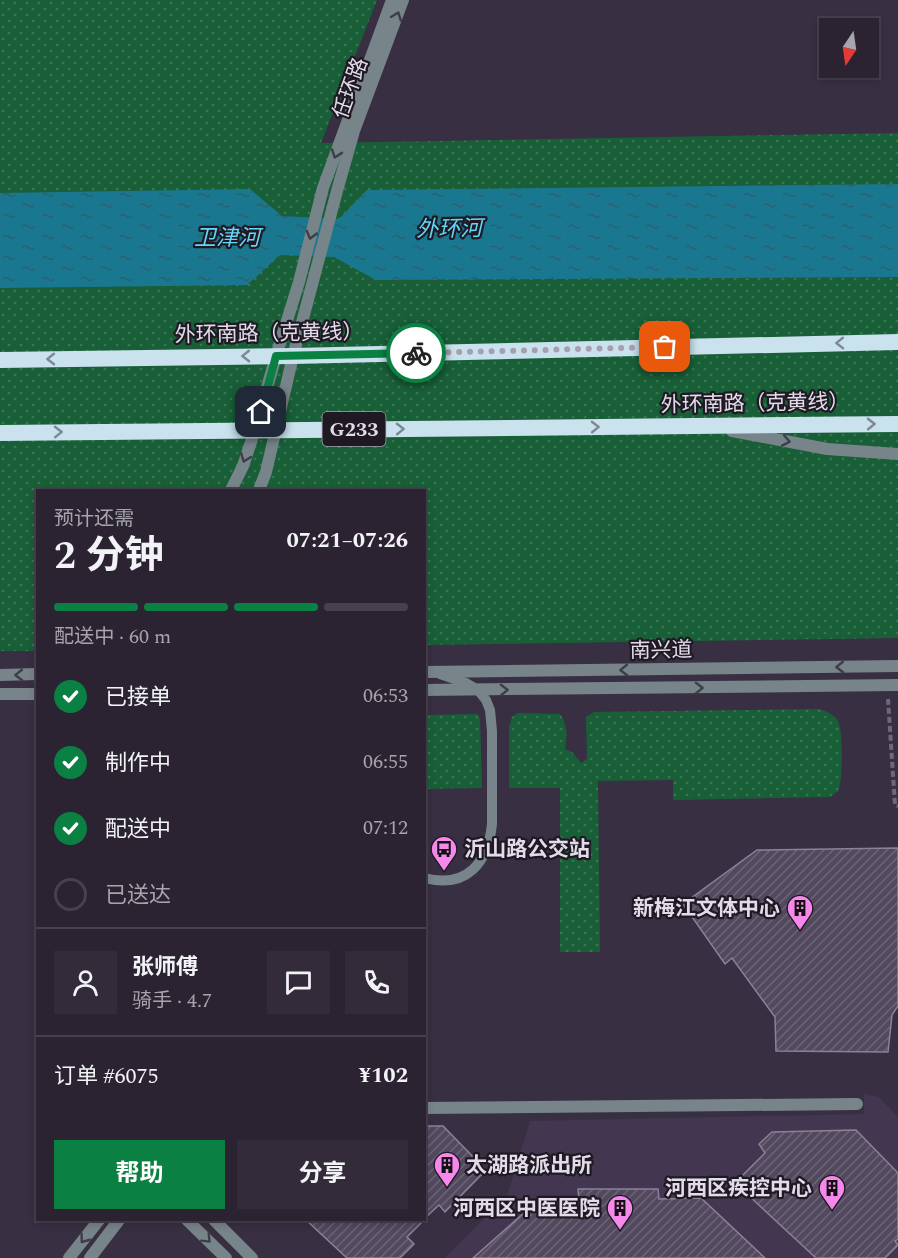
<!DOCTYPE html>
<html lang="zh">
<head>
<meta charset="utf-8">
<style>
	:root { --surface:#2b2332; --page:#332b3a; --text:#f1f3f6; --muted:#a6a4ac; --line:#47404d; --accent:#0b8043 }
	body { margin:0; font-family:Spectral,"Noto Sans SC",serif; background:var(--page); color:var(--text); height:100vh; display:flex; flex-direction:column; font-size:22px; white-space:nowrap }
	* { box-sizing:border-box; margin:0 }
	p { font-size:20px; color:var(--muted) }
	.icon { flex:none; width:33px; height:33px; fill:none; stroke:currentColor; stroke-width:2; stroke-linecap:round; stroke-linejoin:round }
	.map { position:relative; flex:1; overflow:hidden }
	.sheet { position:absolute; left:36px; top:489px; width:390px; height:732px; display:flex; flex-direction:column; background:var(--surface); border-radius:0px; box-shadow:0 3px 9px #0003,0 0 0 2px var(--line) }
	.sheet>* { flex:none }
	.needle { width:39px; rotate:193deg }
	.controls { position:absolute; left:819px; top:18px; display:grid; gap:12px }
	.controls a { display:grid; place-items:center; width:60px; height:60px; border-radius:0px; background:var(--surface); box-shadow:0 3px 9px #0003,0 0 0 2px var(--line); font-size:30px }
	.pin { position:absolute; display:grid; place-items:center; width:51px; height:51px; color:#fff; margin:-26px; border-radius:12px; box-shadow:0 3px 9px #0006 }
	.courier { position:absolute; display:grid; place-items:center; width:60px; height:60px; margin:-30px; border:4px solid #0b8043; border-radius:50%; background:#fff; color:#222; box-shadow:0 2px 8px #0007 }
	.summary em { font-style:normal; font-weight:700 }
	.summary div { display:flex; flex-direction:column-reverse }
	.summary { display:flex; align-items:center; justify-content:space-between; height:102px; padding:0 18px }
	h1 { font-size:39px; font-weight:700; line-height:45px }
	.bar { display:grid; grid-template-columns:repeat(4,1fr); gap:9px 6px; align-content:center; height:72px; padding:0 18px }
	.bar i { height:8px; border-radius:4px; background:var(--line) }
	.bar .selected { background:var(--accent) }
	.bar p { grid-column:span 4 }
	.line { display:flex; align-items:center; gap:15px; padding:0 18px; border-top:2px solid var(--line) }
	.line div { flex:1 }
	.round { display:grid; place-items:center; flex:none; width:63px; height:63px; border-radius:0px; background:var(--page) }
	ol { padding:0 18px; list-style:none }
	li { display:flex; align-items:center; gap:18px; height:66px }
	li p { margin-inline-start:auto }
	li .icon { padding:6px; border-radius:50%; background:var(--accent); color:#fff; stroke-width:4 }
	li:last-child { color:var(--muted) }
	li i { width:33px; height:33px; border:3px solid var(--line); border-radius:50% }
	.primary-button { display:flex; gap:12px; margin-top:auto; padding:12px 18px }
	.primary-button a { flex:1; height:69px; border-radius:0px; background:var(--accent); color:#fff; font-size:24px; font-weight:700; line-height:69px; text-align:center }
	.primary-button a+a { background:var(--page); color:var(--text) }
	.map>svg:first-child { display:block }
	.built { fill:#433650 }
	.grass { fill:url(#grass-dots) }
	.water { fill:url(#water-ripples) }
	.building { fill:url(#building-hatch); stroke:#8c8199; stroke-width:1.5 }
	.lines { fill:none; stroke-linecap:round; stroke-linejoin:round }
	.path { stroke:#6f6678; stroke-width:4; stroke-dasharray:6 3; stroke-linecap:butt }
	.service { stroke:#778489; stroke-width:10 }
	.minor { stroke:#778489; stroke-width:12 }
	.tertiary { stroke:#778489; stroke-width:12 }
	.trunk { stroke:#c9e2ee; stroke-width:16 }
	.oneway { stroke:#3d3e47 }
	.oneway2 { stroke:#7c8893 }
	.done { stroke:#a79faf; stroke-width:6; stroke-dasharray:0 10.8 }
	.route { stroke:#0b8043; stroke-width:8 }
	.labels { text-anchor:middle; stroke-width:4.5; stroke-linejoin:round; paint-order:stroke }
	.shield { fill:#1e1923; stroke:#a7a1ae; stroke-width:1.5 }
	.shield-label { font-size:20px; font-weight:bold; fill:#e2dbe9 }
	.street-label { font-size:21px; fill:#e2dbe9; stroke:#1e1923 }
	.poi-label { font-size:21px; font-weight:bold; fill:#e2dbe9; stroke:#1e1923; text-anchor:end }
	.water-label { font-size:22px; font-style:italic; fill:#63d7f7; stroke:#1e1923 }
</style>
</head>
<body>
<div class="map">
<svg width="898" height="1258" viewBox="0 0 898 1258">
	<defs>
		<pattern id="grass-dots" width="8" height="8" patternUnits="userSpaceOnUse" patternTransform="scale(1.5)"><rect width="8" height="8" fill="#185f37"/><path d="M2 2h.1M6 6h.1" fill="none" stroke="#397554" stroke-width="1.8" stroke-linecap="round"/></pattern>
		<pattern id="water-ripples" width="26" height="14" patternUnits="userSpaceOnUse" patternTransform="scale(1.5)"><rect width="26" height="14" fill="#19788f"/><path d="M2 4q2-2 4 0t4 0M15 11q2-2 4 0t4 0" fill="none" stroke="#2c606e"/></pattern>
		<pattern id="building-hatch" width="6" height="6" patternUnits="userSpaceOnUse" patternTransform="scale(1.5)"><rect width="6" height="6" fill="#53495f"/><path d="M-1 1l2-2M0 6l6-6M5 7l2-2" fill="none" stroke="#6b6376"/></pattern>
	</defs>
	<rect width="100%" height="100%" fill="#392f43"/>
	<!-- built -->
	<path class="built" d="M864,1094L879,1097L898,1117V1258H445L507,1196L530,1121L864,1114Z"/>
	<!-- grass -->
	<g class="grass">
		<path d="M0,0H377L321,143L898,133V638L425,645L424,490H38L37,651H0Z"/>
		<path d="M819,709C826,711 834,714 838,721C843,730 843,783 838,791C836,793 833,795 830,797L673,800V780L598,781L600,952H560V788H509V727L512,717L518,713L560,714C568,726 567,735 565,749L572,752L581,763L587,759L586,717L594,712Z"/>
		<path d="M477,714L480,719L482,788L425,789V715Z"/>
	</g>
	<!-- water -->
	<path class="water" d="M898,184V277L376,280L334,257L280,255L247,285L0,288V193L250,189L282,216L339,219L367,190Z"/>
	<!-- building -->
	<g class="building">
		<path d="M898,848V1006L892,1015L888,1052L776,1051L775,1017L732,958L725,964L683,904L757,850Z"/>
		<path d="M424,1126H443L486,1170L445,1212L439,1205L424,1219Z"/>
		<path d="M856,1130L898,1173V1239L895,1241L898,1245L885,1258H816L735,1183L765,1153L759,1144L772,1132Z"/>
		<path d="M578,1189H658L659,1199L701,1198L765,1258H473L535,1203L579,1201Z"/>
		<path d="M306,1220H424L407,1237L414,1244L400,1258H347Z"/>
	</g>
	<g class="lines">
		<!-- path -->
		<path class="path" d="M888,699L895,805L898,806"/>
		<!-- service -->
		<path class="service" d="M424,878C467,889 488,863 492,824V731L490,710L486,700L478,690L466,683L440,674"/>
		<!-- minor -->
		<path class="minor" d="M424,1108L857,1104"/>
		<!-- tertiary -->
		<g class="tertiary">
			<path d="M732,431L827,449L898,454"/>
			<path d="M231,490L243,466L255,430L276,356L299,282L323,188L392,0"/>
			<path d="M259,490L266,472L293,356L337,191L354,131L403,0"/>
			<path d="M424,672L898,666"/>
			<path d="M0,675L38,674"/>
			<path d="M424,690L898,685"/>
			<path d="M0,694H38"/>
			<path d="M187,1220L226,1258"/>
			<path d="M214,1220L252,1258"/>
			<path d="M69,1258L99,1220"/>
			<path d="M90,1258L119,1220"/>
		</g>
		<!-- trunk -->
		<g class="trunk">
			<path d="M0,360L293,356L898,342"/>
			<path d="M0,433L898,424"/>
		</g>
	</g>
	<!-- one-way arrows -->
	<defs><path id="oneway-chevron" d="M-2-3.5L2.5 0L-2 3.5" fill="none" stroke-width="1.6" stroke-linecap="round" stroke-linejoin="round" transform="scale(1.5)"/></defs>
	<g class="oneway">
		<use href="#oneway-chevron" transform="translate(397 16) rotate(-69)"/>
		<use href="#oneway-chevron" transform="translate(336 154) rotate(109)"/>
		<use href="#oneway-chevron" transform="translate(311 235) rotate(105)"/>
		<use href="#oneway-chevron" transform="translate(786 441) rotate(11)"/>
		<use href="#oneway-chevron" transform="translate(245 458) rotate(111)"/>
		<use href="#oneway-chevron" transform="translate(840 667) rotate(179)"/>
		<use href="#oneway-chevron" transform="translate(624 670) rotate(179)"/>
		<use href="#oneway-chevron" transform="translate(19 675) rotate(179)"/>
		<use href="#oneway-chevron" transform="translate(699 688) rotate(-1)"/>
		<use href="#oneway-chevron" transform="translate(504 690) rotate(-1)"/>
		<use href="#oneway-chevron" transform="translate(84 1239) rotate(127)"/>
		<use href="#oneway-chevron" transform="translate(207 1239) rotate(45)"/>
	</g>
	<g class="oneway2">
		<use href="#oneway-chevron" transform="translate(840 343) rotate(179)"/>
		<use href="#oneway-chevron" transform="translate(246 356) rotate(179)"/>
		<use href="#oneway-chevron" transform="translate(51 359) rotate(179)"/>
		<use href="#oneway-chevron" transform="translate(871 424) rotate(-1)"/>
		<use href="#oneway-chevron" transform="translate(595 427) rotate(-1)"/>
		<use href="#oneway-chevron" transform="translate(400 429) rotate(-1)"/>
		<use href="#oneway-chevron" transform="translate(58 432) rotate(-1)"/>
	</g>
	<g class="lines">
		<!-- done -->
		<path class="done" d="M416,353L665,347"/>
		<!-- route -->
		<path class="route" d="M261,412L276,356L416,353"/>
	</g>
	<!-- icons -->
	<defs>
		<g id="bus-pin" transform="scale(1.35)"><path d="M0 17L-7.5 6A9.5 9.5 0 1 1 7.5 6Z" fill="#f788eb" stroke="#1e1923"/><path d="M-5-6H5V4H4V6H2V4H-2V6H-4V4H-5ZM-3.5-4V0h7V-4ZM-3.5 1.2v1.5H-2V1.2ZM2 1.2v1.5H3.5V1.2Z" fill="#111"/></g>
		<g id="building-pin" transform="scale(1.35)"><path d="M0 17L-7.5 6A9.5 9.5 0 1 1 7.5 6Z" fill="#f788eb" stroke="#1e1923"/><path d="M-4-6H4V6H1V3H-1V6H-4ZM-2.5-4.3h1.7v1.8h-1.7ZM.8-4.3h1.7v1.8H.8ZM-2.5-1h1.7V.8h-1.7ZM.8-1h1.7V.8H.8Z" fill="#111"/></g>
	</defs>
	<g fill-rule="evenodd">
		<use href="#bus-pin" x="444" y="849"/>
		<use href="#building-pin" x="800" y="908"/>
		<use href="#building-pin" x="447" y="1165"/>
		<use href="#building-pin" x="832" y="1188"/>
		<use href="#building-pin" x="620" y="1208"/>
	</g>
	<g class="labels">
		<!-- shield labels -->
		<rect class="shield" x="322.5" y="412" width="63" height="34" rx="4.5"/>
		<g class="shield-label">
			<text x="354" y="436">G233</text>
		</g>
		<!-- street labels -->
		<g class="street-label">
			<text transform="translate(350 88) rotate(-70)" y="7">任环路</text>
			<text transform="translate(269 333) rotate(-1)" y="7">外环南路（克黄线）</text>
			<text transform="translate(755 403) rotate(-1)" y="7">外环南路（克黄线）</text>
			<text transform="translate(661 650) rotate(-1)" y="7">南兴道</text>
		</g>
		<!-- poi labels -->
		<g class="poi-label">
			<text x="464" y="856" text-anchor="start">沂山路公交站</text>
			<text x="780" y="915">新梅江文体中心</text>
			<text x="466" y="1172" text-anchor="start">太湖路派出所</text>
			<text x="812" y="1195">河西区疾控中心</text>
			<text x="600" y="1215">河西区中医医院</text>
		</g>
		<!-- water labels -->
		<g class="water-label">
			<text transform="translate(449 228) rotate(-1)" y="8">外环河</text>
			<text x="227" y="245">卫津河</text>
		</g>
	</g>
</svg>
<div class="controls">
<a><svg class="needle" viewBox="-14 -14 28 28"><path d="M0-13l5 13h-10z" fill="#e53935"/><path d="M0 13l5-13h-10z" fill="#a6a4ac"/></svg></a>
</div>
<div class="pin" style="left:665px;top:347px;background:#ea580c"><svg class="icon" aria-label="bag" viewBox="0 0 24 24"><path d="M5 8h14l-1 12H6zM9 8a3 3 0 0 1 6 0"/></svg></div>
<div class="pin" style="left:261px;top:412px;background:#1f2937"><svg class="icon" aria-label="home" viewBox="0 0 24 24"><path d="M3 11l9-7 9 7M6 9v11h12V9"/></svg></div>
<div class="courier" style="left:416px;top:353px"><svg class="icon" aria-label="bike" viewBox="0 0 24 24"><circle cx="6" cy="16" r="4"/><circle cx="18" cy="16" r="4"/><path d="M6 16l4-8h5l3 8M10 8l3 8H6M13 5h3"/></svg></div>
<section class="sheet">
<div class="summary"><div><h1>2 分钟</h1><p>预计还需</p></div><em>07:21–07:26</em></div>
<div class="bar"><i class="selected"></i><i class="selected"></i><i class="selected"></i><i></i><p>配送中 · 60 m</p></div>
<ol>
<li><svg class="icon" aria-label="check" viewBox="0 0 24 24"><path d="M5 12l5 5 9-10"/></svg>已接单<p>06:53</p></li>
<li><svg class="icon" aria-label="check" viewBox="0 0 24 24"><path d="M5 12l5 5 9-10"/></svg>制作中<p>06:55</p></li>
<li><svg class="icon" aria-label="check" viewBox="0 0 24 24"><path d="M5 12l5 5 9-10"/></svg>配送中<p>07:12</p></li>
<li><i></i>已送达</li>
</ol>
<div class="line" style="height:108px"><a class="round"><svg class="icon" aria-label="person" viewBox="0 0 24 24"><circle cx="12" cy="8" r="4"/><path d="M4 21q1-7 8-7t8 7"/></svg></a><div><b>张师傅</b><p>骑手 · 4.7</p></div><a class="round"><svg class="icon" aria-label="chat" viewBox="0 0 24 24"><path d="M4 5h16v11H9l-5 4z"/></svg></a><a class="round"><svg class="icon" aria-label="phone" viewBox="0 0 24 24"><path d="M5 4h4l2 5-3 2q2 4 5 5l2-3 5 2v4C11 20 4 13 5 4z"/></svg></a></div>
<div class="line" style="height:78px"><div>订单 #6075</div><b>¥102</b></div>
<div class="primary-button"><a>帮助</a><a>分享</a></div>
</section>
</div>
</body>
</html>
